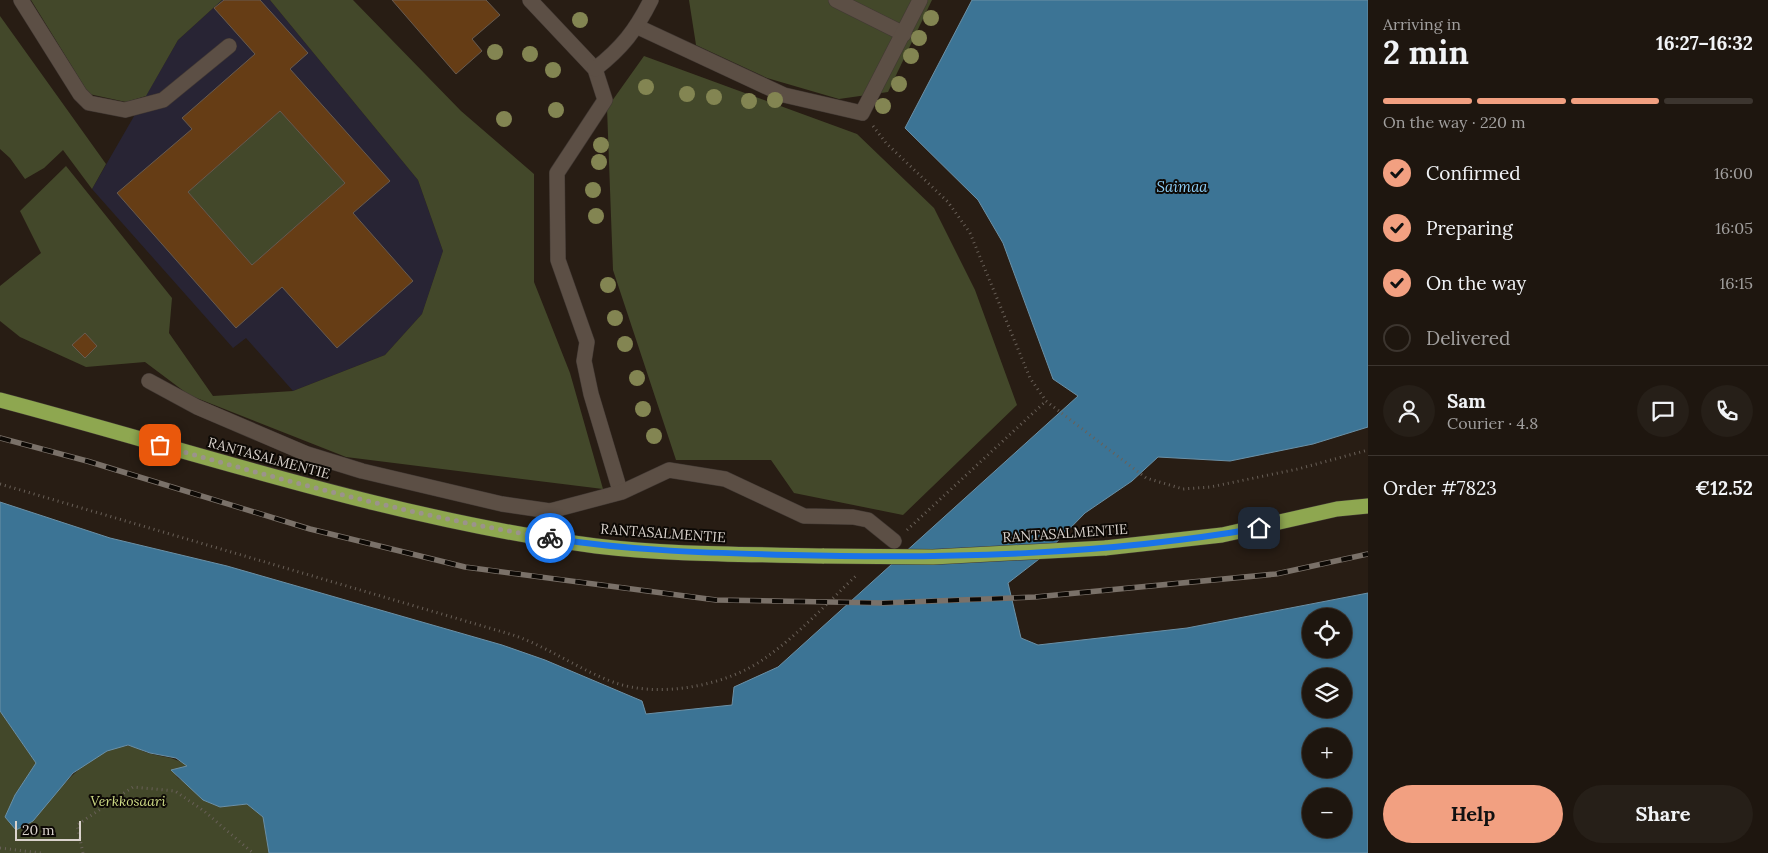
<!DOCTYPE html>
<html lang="en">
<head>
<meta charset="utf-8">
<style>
	:root { --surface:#1e160f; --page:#261f18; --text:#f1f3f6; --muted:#a19f9e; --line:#3c352f; --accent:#f2a081 }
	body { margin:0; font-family:Lora,serif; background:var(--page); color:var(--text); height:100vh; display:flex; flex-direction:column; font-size:19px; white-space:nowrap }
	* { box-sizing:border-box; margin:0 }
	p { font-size:16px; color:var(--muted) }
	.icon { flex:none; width:28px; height:28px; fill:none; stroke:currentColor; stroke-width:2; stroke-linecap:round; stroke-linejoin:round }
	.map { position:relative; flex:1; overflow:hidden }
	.details { display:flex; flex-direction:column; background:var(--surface); width:400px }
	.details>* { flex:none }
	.controls { position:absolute; left:1302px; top:608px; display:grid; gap:10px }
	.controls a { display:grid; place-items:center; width:50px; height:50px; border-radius:50%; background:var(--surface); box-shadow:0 1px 4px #0004,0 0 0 1px var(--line); font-size:25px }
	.scale { position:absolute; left:15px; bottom:12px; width:66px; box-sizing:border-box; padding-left:5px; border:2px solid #dad3cd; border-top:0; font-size:14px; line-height:18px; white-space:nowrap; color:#dad3cd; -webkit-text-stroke:4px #0d0905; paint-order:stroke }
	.pin { position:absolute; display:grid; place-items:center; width:42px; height:42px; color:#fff; margin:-21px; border-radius:10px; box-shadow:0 2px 8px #0006 }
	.courier { position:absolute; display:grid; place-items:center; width:50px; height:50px; margin:-25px; border:4px solid #1a73e8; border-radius:50%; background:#fff; color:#222; box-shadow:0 1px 6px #0007 }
	.head em { font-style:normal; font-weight:700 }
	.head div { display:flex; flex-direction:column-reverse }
	.head { display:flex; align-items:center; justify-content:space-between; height:85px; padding:0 15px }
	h1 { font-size:32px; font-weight:700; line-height:38px }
	.bar { display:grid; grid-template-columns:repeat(4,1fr); gap:8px 5px; align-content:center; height:60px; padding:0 15px }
	.bar i { height:6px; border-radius:4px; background:var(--line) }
	.bar .active { background:var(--accent) }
	.bar p { grid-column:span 4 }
	.line { display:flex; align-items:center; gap:12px; padding:0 15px; border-top:1px solid var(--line) }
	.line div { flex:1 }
	.round { display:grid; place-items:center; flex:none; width:52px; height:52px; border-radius:26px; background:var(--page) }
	ol { padding:0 15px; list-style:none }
	li { display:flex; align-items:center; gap:15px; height:55px }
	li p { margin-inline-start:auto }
	li .icon { padding:5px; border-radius:50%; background:var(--accent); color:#111; stroke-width:4 }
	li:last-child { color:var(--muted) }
	li i { width:28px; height:28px; border:2px solid var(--line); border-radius:50% }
	.cta { display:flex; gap:10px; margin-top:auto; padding:10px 15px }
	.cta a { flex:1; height:58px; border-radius:30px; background:var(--accent); color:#111; font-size:20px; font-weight:700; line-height:58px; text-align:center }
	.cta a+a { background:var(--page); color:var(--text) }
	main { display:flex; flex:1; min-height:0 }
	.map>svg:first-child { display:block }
	.education { fill:#282434 }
	.green { fill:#43482a }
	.water { fill:#3c7495; stroke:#6b90a6; fill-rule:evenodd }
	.building { fill:#663d15; stroke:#685b50; fill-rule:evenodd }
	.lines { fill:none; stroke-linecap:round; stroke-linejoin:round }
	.minor-casing { stroke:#413833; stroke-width:16 }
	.highway-casing { stroke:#413833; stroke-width:16 }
	.path { stroke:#696058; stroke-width:3; stroke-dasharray:1 4; stroke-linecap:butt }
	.minor { stroke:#5c4f45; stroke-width:15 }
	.highway { stroke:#8ea750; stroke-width:15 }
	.rail-casing { stroke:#7a7169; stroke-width:5.5 }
	.rail { stroke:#0d0905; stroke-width:4; stroke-dasharray:11; stroke-linecap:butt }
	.highway-bridge-casing { stroke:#413833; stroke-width:16; stroke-linecap:butt }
	.highway-bridge { stroke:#8ea750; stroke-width:15 }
	.tree { fill:#838552 }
	.done { stroke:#9c938c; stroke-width:5; stroke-dasharray:0 9 }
	.route { stroke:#1a73e8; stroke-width:6 }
	.labels { text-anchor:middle; stroke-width:4; stroke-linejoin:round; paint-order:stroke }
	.street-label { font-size:14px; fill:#dad3cd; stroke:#0d0905 }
	.park-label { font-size:14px; font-style:italic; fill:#cdda85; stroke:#0d0905 }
	.water-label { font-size:15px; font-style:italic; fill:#8bccf4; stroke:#0d0905 }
</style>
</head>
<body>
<main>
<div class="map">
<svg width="1368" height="853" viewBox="0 0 1368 853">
	<rect width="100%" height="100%" fill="#281d14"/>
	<!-- education -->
	<path class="education" d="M222,0H270L418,180L443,251L422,314L385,355L293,391L246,338L233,348L92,189L178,40Z"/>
	<!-- green -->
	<g class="green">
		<path d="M31,0H222L178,40L146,96L126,102L89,94Z"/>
		<path d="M270,0H353L461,111L534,174V282L570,373L603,489L346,457L189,395L145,362L86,367L20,337L0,321V286L41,253L20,211L66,166L172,298L169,333L213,396L293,391L385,355L422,314L443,251L418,180Z"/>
		<path d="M689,0H932L888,92L839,99L767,78L696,45Z"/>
		<path d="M0,16L106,164L92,189L63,150L44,168L25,179L10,158L0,149Z"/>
		<path d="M644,56L857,134L934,208L975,290L1017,405L903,515L794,493L771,460H676L613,270L607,108Z"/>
		<path d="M280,111L345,183L252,265L188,192Z"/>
		<path d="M0,711L36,763L15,795L33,821C55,794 88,748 127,746C133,745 142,751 148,753C165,758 173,756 188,766L172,770L178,778L191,786L203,800L220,807L247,804L263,817L269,853H0Z"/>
	</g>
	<!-- water -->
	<path class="water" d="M972,0H1368V427L1313,444L1230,461L1158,457L1132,481L1085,513L1043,556L1008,583L1021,638L1038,645L1187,628L1368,593V853H269L263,817L247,804L220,807L203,800L171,770L187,766L176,758L150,753L128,745L107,751L73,773L33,821L16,830L5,817L15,795L36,763L0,711V502L110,538L227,566L502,645L545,660L642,701L646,714L732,705L734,687L778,667L1078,396L1053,379L1003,243L978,200L905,128ZM1311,616H1344V649H1311ZM1311,676H1344V709H1311ZM1311,736H1344V769H1311ZM1311,796H1344V829H1311Z"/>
	<!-- building -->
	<g class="building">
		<path d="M224,0H260L308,53L290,69L390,181L353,213L413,281L337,348L282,287L236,328L117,193L192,129L182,118L255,54L214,8ZM280,111L345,183L252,265L188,192Z"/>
		<path d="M392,0H486L500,15L472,39L482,51L456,74Z"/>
		<path d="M85,333L97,346L85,358L72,345Z"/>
	</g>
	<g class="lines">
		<!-- minor casing -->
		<g class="minor-casing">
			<g id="minor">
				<path d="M21,0L80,94L89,103L125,110L163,100L229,46"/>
				<path d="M530,0L595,69L605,100L557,173L558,260L587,342L584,361L591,394L618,484"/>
				<path d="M836,0L904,34"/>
				<path d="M638,27L784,95L862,113L920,0"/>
				<path d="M595,69C622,48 636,30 651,0"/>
				<path d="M149,381L197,407L307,454L362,471L502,504L550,511L622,492L669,470L725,479L804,516L853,517L868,520L894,541"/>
			</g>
		</g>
		<!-- highway casing -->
		<g class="highway-casing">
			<g id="highway">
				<path d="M0,400C197,452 392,519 596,546C671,555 748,554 824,556"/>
				<path d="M1105,548L1222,535L1337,509L1368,506"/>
			</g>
		</g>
		<!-- path -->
		<g class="path">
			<path d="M873,126L886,143L948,202L970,233L1030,378L1046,401L1146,478L1183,489L1210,487L1298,469L1368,450"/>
			<path d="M0,484L513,635C548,647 578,669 613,682C658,699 729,686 768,656C800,633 829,601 858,574"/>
			<path d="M907,530L1046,401"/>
			<path d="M0,848L41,853"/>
			<path d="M83,853L77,825L133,787L175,791L204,811L253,853"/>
		</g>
		<!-- minor -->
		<use href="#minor" class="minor"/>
		<!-- highway -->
		<use href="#highway" class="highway"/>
		<!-- rail casing -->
		<g class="rail-casing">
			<path id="rail" d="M0,438L87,461L310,529L465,567L716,600L883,603L1035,597L1276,574L1368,554"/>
		</g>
		<!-- rail -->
		<use href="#rail" class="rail"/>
		<!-- highway-bridge casing -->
		<g class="highway-bridge-casing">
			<path id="highway-bridge" d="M824,556L933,557L1105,548"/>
		</g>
		<!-- highway-bridge -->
		<use href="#highway-bridge" class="highway-bridge"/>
	</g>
	<!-- trees -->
	<g class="tree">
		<circle cx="931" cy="18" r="8"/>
		<circle cx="580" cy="20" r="8"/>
		<circle cx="919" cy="38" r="8"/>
		<circle cx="495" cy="52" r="8"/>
		<circle cx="530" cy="54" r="8"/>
		<circle cx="911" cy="56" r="8"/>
		<circle cx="553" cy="70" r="8"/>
		<circle cx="899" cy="84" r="8"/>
		<circle cx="646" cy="87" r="8"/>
		<circle cx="687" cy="94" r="8"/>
		<circle cx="714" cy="97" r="8"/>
		<circle cx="775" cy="100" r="8"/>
		<circle cx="749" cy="101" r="8"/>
		<circle cx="883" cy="106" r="8"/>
		<circle cx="556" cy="110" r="8"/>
		<circle cx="504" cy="119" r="8"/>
		<circle cx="601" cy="145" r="8"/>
		<circle cx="599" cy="162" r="8"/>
		<circle cx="593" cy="190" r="8"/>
		<circle cx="596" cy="216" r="8"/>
		<circle cx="608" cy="285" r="8"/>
		<circle cx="615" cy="318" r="8"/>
		<circle cx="625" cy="344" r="8"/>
		<circle cx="637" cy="378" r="8"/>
		<circle cx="643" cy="409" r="8"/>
		<circle cx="654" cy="436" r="8"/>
	</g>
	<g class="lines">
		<!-- done -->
		<path class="done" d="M160,445C288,482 418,517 550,538"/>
		<!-- route -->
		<path class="route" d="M550,538C630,551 710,553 791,555C947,559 1105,555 1259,528"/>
	</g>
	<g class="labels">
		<!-- street labels -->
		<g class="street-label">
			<text transform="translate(269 458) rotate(15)" y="5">RANTASALMENTIE</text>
			<text transform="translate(663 533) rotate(4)" y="5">RANTASALMENTIE</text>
			<text transform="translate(1065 533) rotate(-4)" y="5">RANTASALMENTIE</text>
		</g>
		<!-- park labels -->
		<g class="park-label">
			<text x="128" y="806">Verkkosaari</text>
		</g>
		<!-- water labels -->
		<g class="water-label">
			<text x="1182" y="192">Saimaa</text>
		</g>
	</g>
</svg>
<div class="controls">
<a><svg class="icon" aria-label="locate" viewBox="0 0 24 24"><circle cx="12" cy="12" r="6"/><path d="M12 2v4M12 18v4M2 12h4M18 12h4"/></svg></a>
<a><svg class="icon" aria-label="layers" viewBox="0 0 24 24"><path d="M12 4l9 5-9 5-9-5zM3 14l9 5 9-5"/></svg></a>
<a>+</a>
<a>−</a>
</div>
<div class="scale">20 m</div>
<div class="pin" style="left:160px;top:445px;background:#ea580c"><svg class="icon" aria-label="bag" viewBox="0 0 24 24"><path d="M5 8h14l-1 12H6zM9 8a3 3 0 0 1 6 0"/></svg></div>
<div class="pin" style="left:1259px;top:528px;background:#1f2937"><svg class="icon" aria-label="home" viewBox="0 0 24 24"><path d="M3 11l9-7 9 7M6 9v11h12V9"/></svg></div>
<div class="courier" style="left:550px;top:538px"><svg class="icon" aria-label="bike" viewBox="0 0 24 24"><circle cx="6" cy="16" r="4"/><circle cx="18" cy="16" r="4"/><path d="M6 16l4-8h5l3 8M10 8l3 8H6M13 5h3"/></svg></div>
</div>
<section class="details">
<div class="head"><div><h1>2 min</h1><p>Arriving in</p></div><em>16:27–16:32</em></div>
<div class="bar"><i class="active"></i><i class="active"></i><i class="active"></i><i></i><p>On the way · 220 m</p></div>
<ol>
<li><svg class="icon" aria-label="check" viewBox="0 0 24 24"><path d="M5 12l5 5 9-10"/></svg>Confirmed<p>16:00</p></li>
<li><svg class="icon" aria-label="check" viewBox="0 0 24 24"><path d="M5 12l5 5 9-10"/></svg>Preparing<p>16:05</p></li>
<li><svg class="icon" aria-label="check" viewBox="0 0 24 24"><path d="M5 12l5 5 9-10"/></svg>On the way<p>16:15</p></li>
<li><i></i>Delivered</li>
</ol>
<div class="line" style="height:90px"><a class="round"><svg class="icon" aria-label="person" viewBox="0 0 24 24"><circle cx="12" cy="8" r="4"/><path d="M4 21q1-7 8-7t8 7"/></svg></a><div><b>Sam</b><p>Courier · 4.8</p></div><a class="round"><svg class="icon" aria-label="chat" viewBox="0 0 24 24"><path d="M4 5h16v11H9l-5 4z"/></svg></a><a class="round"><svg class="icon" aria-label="phone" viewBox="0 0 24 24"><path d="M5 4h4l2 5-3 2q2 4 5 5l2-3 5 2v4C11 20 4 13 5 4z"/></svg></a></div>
<div class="line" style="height:65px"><div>Order #7823</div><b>€12.52</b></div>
<div class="cta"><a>Help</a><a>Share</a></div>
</section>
</main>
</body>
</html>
